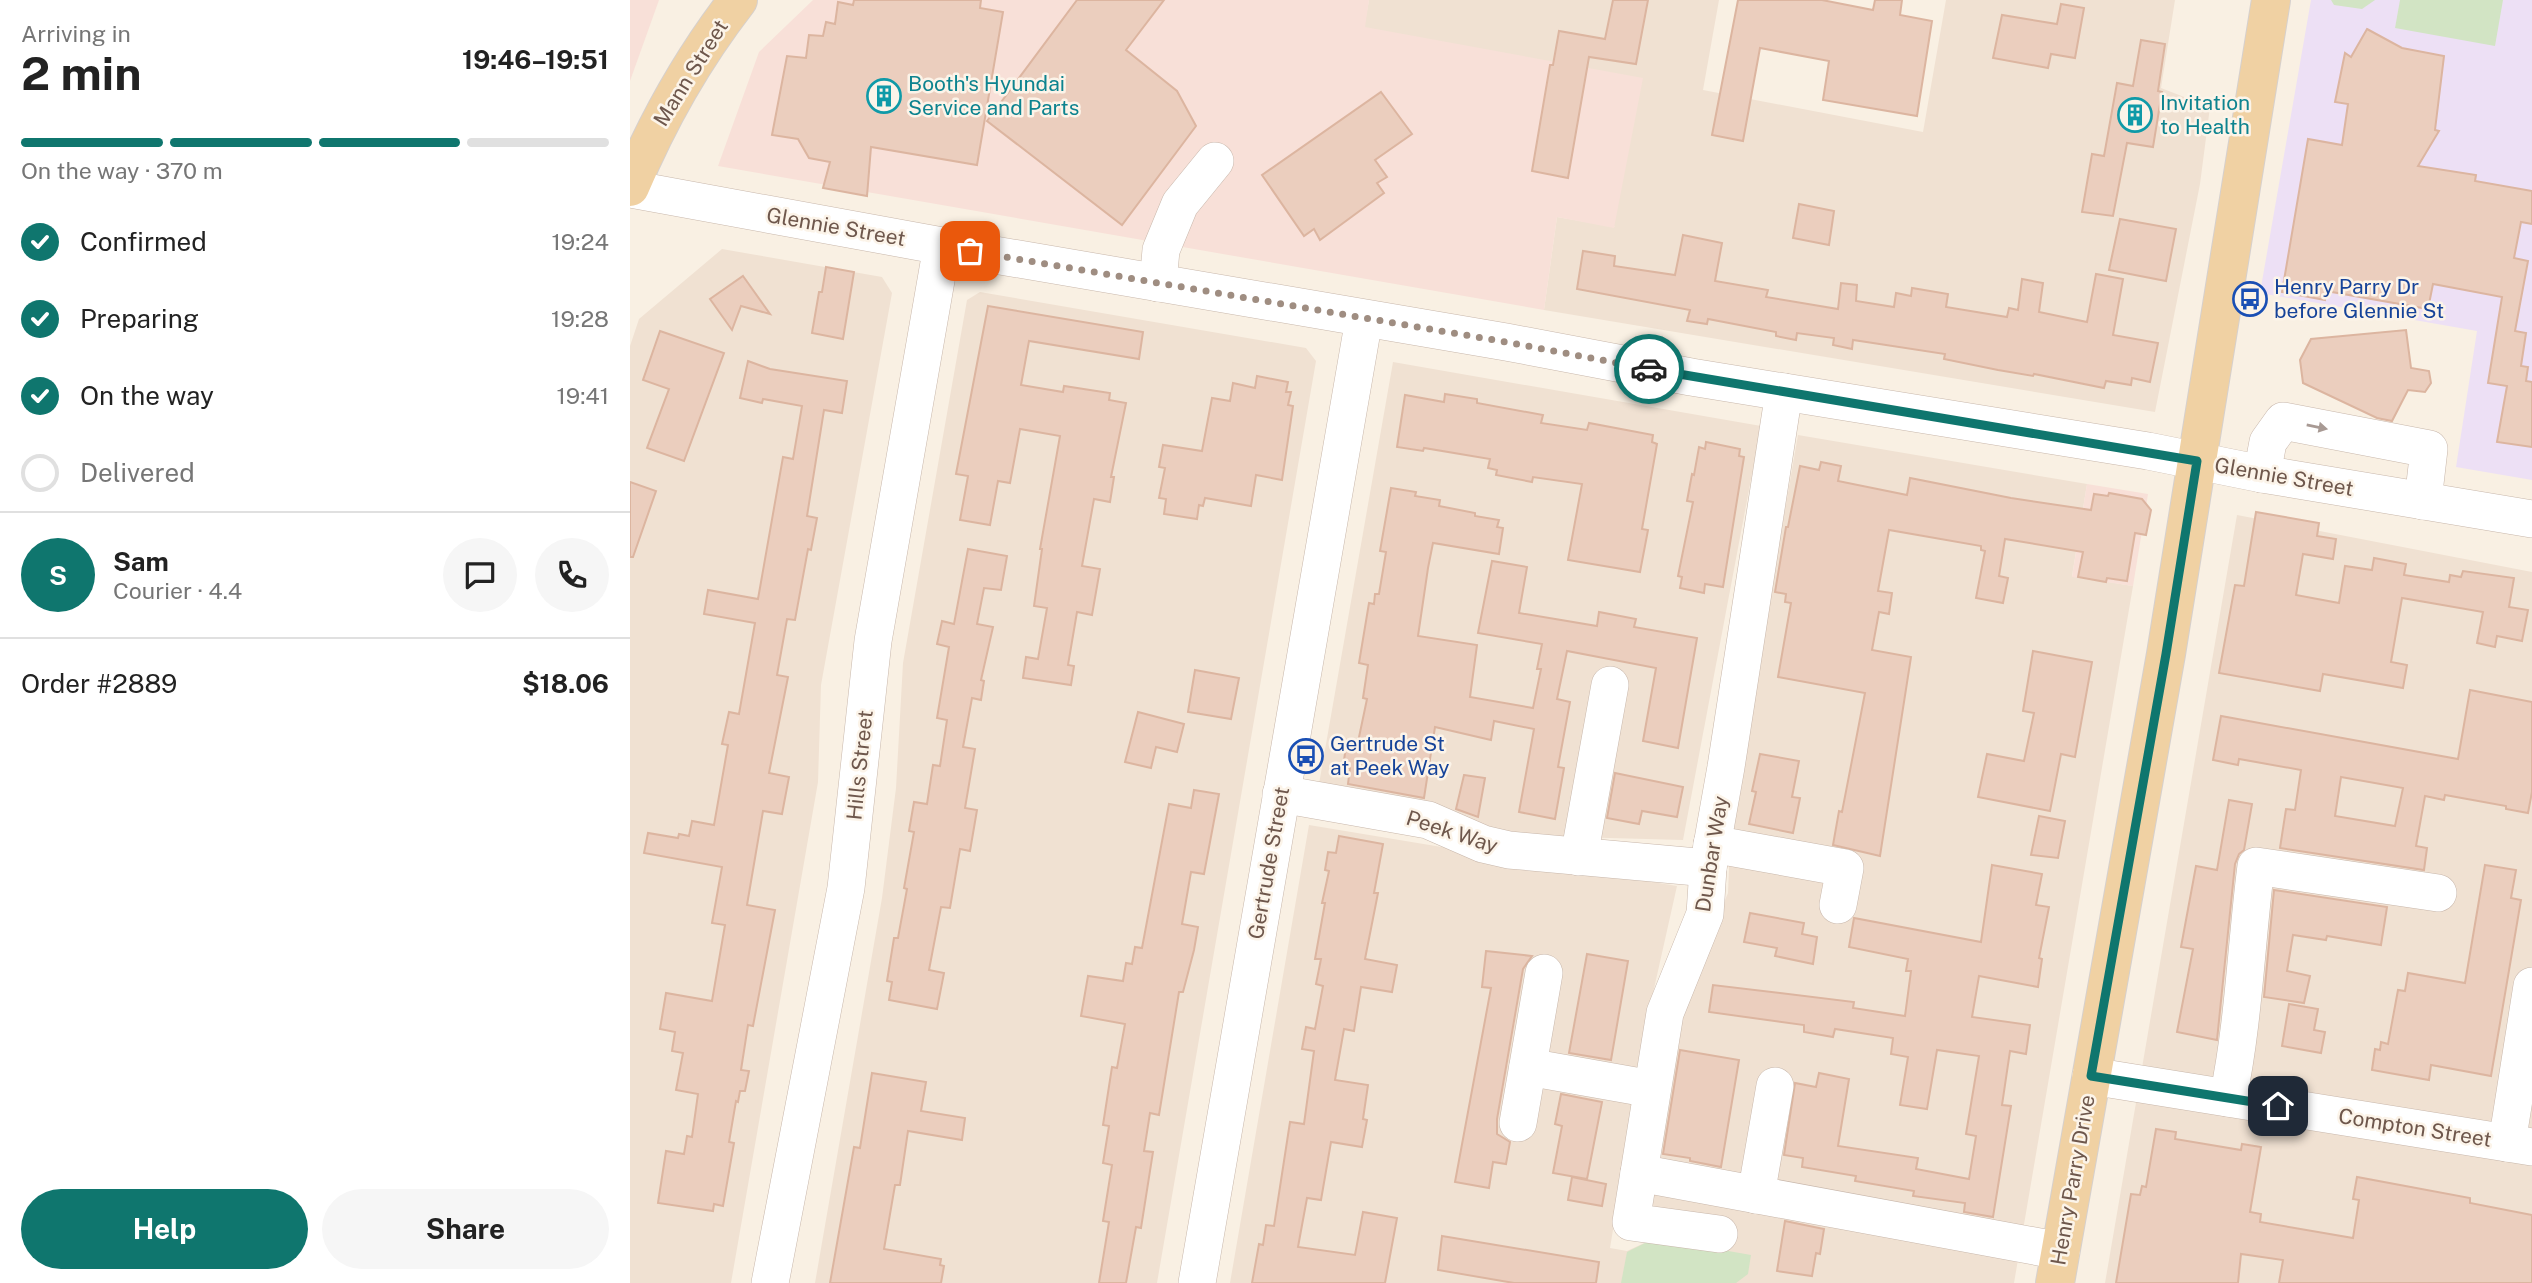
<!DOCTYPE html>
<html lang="en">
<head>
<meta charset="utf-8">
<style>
	:root { --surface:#fff; --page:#f6f6f6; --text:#222; --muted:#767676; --line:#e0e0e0; --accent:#0f766e }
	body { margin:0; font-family:"Public Sans",sans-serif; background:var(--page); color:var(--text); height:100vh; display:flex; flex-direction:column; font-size:26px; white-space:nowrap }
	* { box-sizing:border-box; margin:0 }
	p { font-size:23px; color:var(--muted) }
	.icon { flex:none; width:38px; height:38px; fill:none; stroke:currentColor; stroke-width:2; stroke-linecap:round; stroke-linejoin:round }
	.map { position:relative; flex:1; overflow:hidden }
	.drawer { display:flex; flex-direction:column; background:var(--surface); width:630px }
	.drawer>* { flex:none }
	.pin { position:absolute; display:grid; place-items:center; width:60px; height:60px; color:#fff; margin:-30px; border-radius:14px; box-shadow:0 4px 10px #0006 }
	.courier { position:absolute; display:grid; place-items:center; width:70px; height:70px; margin:-35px; border:5px solid #0f766e; border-radius:50%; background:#fff; color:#222; box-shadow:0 2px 9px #0007 }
	.headline em { font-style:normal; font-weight:700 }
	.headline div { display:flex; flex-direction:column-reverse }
	.headline { display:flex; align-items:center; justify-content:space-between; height:119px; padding:0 21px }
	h1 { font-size:46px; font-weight:700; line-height:52px }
	.bar { display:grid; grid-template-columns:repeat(4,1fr); gap:10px 7px; align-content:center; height:84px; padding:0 21px }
	.bar i { height:9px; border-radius:5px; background:var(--line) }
	.bar .selected { background:var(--accent) }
	.bar p { grid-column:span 4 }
	.line { display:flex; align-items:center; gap:18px; padding:0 21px; border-top:2px solid var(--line) }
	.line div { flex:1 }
	.round { display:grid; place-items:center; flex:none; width:74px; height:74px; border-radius:37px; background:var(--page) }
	ol { padding:0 21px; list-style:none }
	li { display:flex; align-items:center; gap:21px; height:77px }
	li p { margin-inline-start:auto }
	li .icon { padding:7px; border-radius:50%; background:var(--accent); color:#fff; stroke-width:4 }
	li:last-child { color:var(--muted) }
	li i { width:38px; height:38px; border:4px solid var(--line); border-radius:50% }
	.primary-button { display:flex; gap:14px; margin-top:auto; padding:14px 21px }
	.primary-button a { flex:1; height:80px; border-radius:42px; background:var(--accent); color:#fff; font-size:28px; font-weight:700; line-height:80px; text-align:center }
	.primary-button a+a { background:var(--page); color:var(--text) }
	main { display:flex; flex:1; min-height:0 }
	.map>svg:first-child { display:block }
	.residential { fill:#f0e1d2 }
	.commercial { fill:#f8e0d8 }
	.education { fill:#ede0f5 }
	.green { fill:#d2e4c4 }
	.building { fill:#ebcebe; stroke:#dcb5a0; stroke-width:2; fill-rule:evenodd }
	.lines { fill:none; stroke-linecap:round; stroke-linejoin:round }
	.minor-casing { stroke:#c8b7ab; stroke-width:38 }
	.major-casing { stroke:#d6d0cd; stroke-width:40 }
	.minor { stroke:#fff; stroke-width:37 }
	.major { stroke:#f0d1a3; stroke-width:38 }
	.oneway { fill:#a89a94 }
	.done { stroke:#9f8d81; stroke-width:7; stroke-dasharray:0 12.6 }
	.route { stroke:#0f766e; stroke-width:9 }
	.labels { text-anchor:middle; stroke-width:5; stroke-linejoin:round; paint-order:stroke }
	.street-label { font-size:21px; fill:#6e574c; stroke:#fcf4e9 }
	.culture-label { font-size:21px; fill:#0d838f; stroke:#fcf4e9; text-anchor:start }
	.transit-label { font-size:21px; fill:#164399; stroke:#fcf4e9; text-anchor:start }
</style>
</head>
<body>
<main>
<section class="drawer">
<div class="headline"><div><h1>2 min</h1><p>Arriving in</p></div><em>19:46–19:51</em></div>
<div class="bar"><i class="selected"></i><i class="selected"></i><i class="selected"></i><i></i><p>On the way · 370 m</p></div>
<ol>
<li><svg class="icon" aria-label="check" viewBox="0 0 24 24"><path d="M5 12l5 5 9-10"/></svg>Confirmed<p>19:24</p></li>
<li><svg class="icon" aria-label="check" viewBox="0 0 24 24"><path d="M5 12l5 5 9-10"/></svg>Preparing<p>19:28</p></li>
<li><svg class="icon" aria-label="check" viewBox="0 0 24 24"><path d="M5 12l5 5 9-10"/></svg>On the way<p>19:41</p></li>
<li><i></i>Delivered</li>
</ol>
<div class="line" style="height:126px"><b class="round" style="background:var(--accent);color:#fff">S</b><div><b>Sam</b><p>Courier · 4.4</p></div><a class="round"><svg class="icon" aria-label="chat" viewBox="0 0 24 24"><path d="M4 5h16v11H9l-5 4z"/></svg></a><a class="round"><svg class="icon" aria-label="phone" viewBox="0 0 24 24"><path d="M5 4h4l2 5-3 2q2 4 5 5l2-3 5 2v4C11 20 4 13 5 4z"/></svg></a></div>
<div class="line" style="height:91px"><div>Order #2889</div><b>$18.06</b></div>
<div class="primary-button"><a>Help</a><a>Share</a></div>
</section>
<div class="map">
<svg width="1902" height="1283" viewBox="0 0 1902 1283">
	<rect width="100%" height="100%" fill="#f9f0e3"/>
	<!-- residential -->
	<g class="residential">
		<path d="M739,0H1089L1073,90L1293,132L1316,0H1545L1531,88L1580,107L1570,184L1525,412L914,310L927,217L985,227L734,27Z"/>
		<path d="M92,249L252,277L262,293L191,685L188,782L101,1283H0V346L9,319Z"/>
		<path d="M350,292L676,348L686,361L527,1283H185L252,898L266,788L273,663L337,300Z"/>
		<path d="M763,362L1131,426L1053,840L906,836L854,827L689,784Z"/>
		<path d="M1168,435L1457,484L1442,576L1503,586L1384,1283H600L679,825L1047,886L1019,1011L980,1248L997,1251L1025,1238L1098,1251L1103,1221L1024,1208L1015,1193L1045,1017L1098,893L1101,820Z"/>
		<path d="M1607,515L1902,572V1283H1475Z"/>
	</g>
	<!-- commercial -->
	<g class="commercial">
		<path d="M0,0H29L0,81Z"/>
		<path d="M183,0H739L735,27L1013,78L984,228L927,217L914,310L88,166L129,52Z"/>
		<path d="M1457,484L1518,494L1503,586L1442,577Z"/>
	</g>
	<!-- education -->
	<path class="education" d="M1681,0H1902V480L1826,467L1847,331L1630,293Z"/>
	<!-- green -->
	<g class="green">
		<path d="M1701,0H1745L1732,9L1704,5Z"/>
		<path d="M1770,0H1873L1865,46L1765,28Z"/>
		<path d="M1025,1238L1121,1255L1118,1274L1106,1283H991L997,1252Z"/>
	</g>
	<!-- building -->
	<g class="building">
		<path d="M224,0H351L350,8L373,12L347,165L241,147L237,196L193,188L200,162L179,158L168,139L142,135L157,56L176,58L179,35L193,36L196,22L205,24L208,2L223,5Z"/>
		<path d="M447,0H534L496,50L547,91L566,126L492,225L357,121Z"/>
		<path d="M983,0H1018L1006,64L959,57L938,178L902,171L920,65H923L929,31L975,39Z"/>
		<path d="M1108,0H1192L1243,10L1245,0H1272L1270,15L1302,21L1287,116L1193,100L1199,61L1130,48L1113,141L1082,135Z"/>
		<path d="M1431,4L1454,8L1445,58L1421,54L1418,68L1363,58L1372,15L1427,24Z"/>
		<path d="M1737,29L1772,48L1814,56L1805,130L1809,131L1788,166L1846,175L1845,181L1902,191V224L1891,222L1884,258L1898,261L1885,331L1896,333L1891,366L1898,367L1896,381L1902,382V447L1867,442L1877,386L1858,383L1872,297L1803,284L1798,309L1696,291L1695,300L1652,292L1678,139L1712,145L1718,104L1705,102L1715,53L1721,57Z"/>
		<path d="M1511,40L1535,44L1528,91L1532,92L1523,147L1497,143L1483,216L1452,212L1462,154L1474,156L1487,83L1503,86Z"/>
		<path d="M751,92L782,134L745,160L757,177L747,183L754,193L690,240L684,229L674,236L632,175Z"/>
		<path d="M1169,204L1204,211L1199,245L1163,238Z"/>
		<path d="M1490,219L1546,229L1536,281L1479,270Z"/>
		<path d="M1053,235L1092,243L1085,281L1138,290L1136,297L1208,309L1211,283L1227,285L1226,301L1264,307L1266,293L1281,296L1282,288L1318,294L1316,307L1377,317L1379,308L1388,310L1392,279L1413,283L1409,312L1457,322L1466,274L1493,279L1483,335L1528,343L1520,382L1502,378L1501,385L1476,381L1474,388L1404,374L1403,376L1368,370L1314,359L1315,354L1243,343L1223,340L1222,349L1203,345L1204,338L1167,333L1166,340L1146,336V332L1078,319L1077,324L1057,321L1060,310L947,289L953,251L985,256L984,266L1045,275Z"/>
		<path d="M196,267L224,272L213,339L182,333L189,292H192Z"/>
		<path d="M113,276L140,314L111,306L102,330L80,299Z"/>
		<path d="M358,306L513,332L509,359L399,341L391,385L433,392L434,386L460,390L480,393L479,400L496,403L481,477H484L480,502L464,499L452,566L470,569L462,615L447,612L438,665L444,666L441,685L393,678L396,657L408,659L417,608L404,606L412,549H410L430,436L390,429L380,483L368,481L360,525L330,520L338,476L326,474Z"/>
		<path d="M1776,330L1781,368L1799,371L1801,383L1795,392L1778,390L1762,421L1747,418L1673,383L1670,360L1681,339Z"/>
		<path d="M30,331L94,353L54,461L17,448L39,389L13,380Z"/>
		<path d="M118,361L140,369L217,381L212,413L194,410L177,516L187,518L181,550L178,549L165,620L157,619L147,675L158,677L139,773L159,777L152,814L133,811L117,905L145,910L123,1026L118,1025L111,1070L119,1071L115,1091H110L108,1102L106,1101L99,1142L104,1143L93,1206L84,1204L83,1211L28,1203L36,1151L54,1154L57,1136L62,1137L68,1094L46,1090L53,1053L42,1051L45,1032L30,1029L36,993L82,1001L95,925L82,923L92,867L14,853L18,833L48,838L49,834L59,836L62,821L84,825L98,745L92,744L99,712L109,714L125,623L74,614L78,590L128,599L153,457L163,459L172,406L133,399L132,403L110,398Z"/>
		<path d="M627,376L658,382L656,392H661L658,405L663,406L652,480L626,475L621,506L575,498L573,506L569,505L567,519L534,514L536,499L529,498L535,468L529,467L533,445L572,451L582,398L600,401L603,383L625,388Z"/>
		<path d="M815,394L847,399V403L913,415L911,423L957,430L959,423L1023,435L1022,442L1027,444L1012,529L1018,530L1010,572L938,560L952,484L903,477L902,482L866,475L867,470L858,468L860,459L794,448L793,451L767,447L775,395L814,402Z"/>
		<path d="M1076,442L1110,449L1109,456L1114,457L1093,587L1075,584L1074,593L1050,588L1052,577L1048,576L1063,502L1057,501L1062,474L1064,475L1069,447L1075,449Z"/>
		<path d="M1191,462L1211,466L1208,481L1277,495L1280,478L1381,498L1461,510L1464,494L1478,496L1479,493L1512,499L1521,510L1516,535L1505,533L1497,581L1477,578L1476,582L1448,577L1453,552L1375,539L1369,576L1378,578L1373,603L1346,598L1355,551L1351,550V546L1259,530L1248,591L1262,593L1259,614L1249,612L1242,650L1281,657L1250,856L1203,845L1209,811L1212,812L1235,693L1148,677L1161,603L1155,602L1156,594L1145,592L1156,527H1158L1170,466L1189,470Z"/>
		<path d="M0,482L26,491L3,557H0Z"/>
		<path d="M761,488L786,492L785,496L810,500L809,506L845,513V516L869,520L867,527L873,528L869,554L803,543L798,568L788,636L847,645L840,697L903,708L911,669H907L912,644L848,633L862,561L897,567L889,613L967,626L969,612L1006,619L1004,627L1067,638L1048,748L1013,741L1026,668L937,651L927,699L940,702L928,767L934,768L925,819L889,812L904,729L864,721L861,740L805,727L794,798L718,784L720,768L713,767L717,740L728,742L737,699L733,698L738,665L729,663L739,603L744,604L745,594H749L756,552L750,551Z"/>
		<path d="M1626,512L1689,523L1687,536L1706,539L1703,559L1673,554L1666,595L1709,603L1715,566L1742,570L1744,558L1776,564L1774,575L1819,582L1820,575L1831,577L1833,571L1884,578L1879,607L1898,610L1892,641L1867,636L1865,647L1847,643L1853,612L1772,598L1761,662L1777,665L1773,688L1693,674L1690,691L1589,673L1605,585L1614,586Z"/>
		<path d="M338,549L377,556L371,590L354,588L347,624L363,627L351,680L354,681L351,700L342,698L333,747L345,749L335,808L347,810L340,851L330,849L320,908L311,907L299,970L314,973L307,1009L259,1000L262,982L257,981L264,938H268L277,889L274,888L284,832L279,831L284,802L297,804L303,765L310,766L317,720L307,718L319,647L307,644L312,621L324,624Z"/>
		<path d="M1403,651L1462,662L1445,757L1431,754L1420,811L1348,797L1357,754L1394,761L1404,713L1393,711Z"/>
		<path d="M565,670L609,678L601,719L558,712Z"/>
		<path d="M1840,690L1902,702V792L1898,813L1876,809V806L1815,795L1814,800L1795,796L1786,846L1797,848L1794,870L1650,848L1656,809L1665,810L1671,770L1609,759L1608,765L1583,760L1591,716L1828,759ZM1711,777L1773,788L1765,826L1705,816Z"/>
		<path d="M508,712L554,724L547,752L526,747L521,768L495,762Z"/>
		<path d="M1130,754L1169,761L1162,797L1170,798L1163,833L1119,824L1126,792L1122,791Z"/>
		<path d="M985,773L1053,787L1047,817L1012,811L1009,824L977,818Z"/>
		<path d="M834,775L855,778L848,817L826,809Z"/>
		<path d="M564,790L589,794L574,874L561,872L552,924L568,927L564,950L553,992H549L529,1115L520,1113L514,1151L523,1152L511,1228L506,1227L496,1283H469L479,1222L473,1221L482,1165L473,1163L479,1126L473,1125L482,1067L487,1068L495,1024L451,1016L458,976L493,981L496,963L502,964L505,947L512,948L539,804L561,808Z"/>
		<path d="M1599,800L1622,804L1614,850L1609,854L1605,864L1587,1040L1547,1032L1563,949L1551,947L1566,866L1587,870Z"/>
		<path d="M1409,816L1435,821L1428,858L1401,855Z"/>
		<path d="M709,836L753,844L744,893H748L735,959L767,965L762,992L731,987L724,1031L714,1029L705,1080L738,1085L733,1119L737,1120L732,1147L701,1142L691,1200L677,1198L668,1247L725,1255L733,1212L767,1218L755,1283H622L629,1244L633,1245L636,1225L644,1226L660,1122L674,1124L684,1051L672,1049L676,1027L685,1029L693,986L686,984L691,959H685L695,903H692L699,871L695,870L698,852L706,853Z"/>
		<path d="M1362,865L1412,874L1406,905L1419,907L1409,958L1412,959L1408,987L1349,976L1342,1017L1400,1025L1396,1054L1380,1051L1372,1105L1381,1106L1363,1217L1334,1212L1335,1203L1283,1196L1284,1191L1225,1181L1226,1176L1172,1167L1173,1158L1154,1155L1165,1083L1186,1087L1189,1073L1219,1079L1208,1146L1288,1158L1286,1169L1339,1179L1346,1136L1336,1134L1349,1056L1307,1050L1297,1109L1270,1105L1278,1057L1261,1054L1263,1038L1205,1029L1203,1037L1174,1032V1025L1079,1012L1083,985L1224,1002L1223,1008L1275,1016L1281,971H1276L1278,959L1219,947L1224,918L1351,942Z"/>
		<path d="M1855,865L1886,870L1881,898L1891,900L1861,1076L1801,1065L1799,1080L1742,1070L1745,1049L1750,1050L1751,1042L1758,1044L1768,990L1775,991L1778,973L1835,983Z"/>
		<path d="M1644,890L1757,907L1751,945L1697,936L1696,940L1663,935L1657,971L1680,976L1674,1003L1634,997Z"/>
		<path d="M1120,913L1174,923L1172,934L1187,937L1183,964L1145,956L1147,948L1114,942Z"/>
		<path d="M856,951L902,956L893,969L867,1119V1134L880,1142L876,1164L863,1162L859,1188L825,1182L861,988L852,987Z"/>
		<path d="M957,954L998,961L981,1060L939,1053Z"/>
		<path d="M1659,1004L1688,1009L1684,1030L1695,1032L1691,1053L1652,1046Z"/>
		<path d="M1050,1050L1109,1060L1091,1167L1060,1161V1158L1033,1154Z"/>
		<path d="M242,1073L296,1082L291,1111L335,1118L332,1140L278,1131L270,1185H265L254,1249L311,1259L310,1265L314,1266L311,1283H200L224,1147L230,1148Z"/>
		<path d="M931,1094L972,1102L957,1179L923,1173L932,1126L925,1124Z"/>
		<path d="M1526,1129L1546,1132L1545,1139L1611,1150L1612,1144L1631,1147L1620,1212L1631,1214L1630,1222L1723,1238L1729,1200L1723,1199L1727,1177L1840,1198V1203L1902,1215V1283H1649L1653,1260L1611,1254L1608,1283H1486L1501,1194L1510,1195L1512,1186L1516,1187Z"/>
		<path d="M942,1177L976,1184L972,1206L938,1200Z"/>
		<path d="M1155,1221L1194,1229L1190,1254L1186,1253L1182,1276L1147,1271Z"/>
		<path d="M812,1236L969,1262L966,1283H884L808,1270Z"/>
	</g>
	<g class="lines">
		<!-- minor casing -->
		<g class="minor-casing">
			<g id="minor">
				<path d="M0,189L312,246L876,342L1061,377L1518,451L1632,474L1902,519"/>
				<path d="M528,283L531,250L550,204L585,161"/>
				<path d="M1632,474L1638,442L1653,421L1799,449L1793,501"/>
				<path d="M651,794L798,820L853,844L879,850L1078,868"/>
				<path d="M1082,844L1215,868L1208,905"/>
				<path d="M949,857L980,685"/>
				<path d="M898,1067L1022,1089"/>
				<path d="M1461,1076L1902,1147"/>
				<path d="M1598,1098C1614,1021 1616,944 1626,866L1808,893"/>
				<path d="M888,1123L914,973"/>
				<path d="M1877,1143L1902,986"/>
				<path d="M1009,1173L1431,1251"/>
				<path d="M1126,1195L1145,1086"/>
				<path d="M1089,1234L1001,1222L1035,1013L1075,914L1078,868L1096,767L1154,392"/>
				<path d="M140,1283L216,888L243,641L312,246"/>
				<path d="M567,1283L734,319"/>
			</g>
		</g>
		<!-- major casing -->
		<g class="major-casing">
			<g id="major">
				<path d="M0,187C28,120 63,58 108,0"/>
				<path d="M1425,1283L1536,654L1641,0"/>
			</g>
		</g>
		<!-- minor -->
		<use href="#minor" class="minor"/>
		<!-- major -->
		<use href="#major" class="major"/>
	</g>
	<!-- one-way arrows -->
	<defs><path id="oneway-solid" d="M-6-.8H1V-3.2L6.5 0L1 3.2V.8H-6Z" transform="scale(1.75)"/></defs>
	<use class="oneway" href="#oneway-solid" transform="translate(1687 427) rotate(11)"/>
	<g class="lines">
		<!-- done -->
		<path class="done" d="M340,251L876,342L1019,369"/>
		<!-- route -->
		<path class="route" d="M1019,369L1567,461L1536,654L1461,1076L1648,1106"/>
	</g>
	<!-- icons -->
	<defs>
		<g id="building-ring" transform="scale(1.75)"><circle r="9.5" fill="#fcf4e9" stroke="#0f9aa8" stroke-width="1.5"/><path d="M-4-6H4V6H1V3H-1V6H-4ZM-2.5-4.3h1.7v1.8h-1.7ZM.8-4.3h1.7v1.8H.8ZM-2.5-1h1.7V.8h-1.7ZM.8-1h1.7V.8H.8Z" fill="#0f9aa8"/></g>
		<g id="bus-ring" transform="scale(1.75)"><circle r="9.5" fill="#fcf4e9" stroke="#1a4fb4" stroke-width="1.5"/><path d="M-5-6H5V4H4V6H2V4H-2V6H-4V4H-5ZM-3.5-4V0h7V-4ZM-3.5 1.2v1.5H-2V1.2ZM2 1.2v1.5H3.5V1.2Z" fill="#1a4fb4"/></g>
	</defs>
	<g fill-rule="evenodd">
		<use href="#building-ring" x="254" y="96"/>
		<use href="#building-ring" x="1505" y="115"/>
		<use href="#bus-ring" x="1620" y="299"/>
		<use href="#bus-ring" x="676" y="756"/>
	</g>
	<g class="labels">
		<!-- street labels -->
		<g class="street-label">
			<text transform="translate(61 73) rotate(-58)" y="7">Mann Street</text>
			<text transform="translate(206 227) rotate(10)" y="7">Glennie Street</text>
			<text transform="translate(1654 477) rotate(10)" y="7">Glennie Street</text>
			<text transform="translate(230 765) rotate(-84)" y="7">Hills Street</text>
			<text transform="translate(822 832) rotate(18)" y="7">Peek Way</text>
			<text transform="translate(1082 854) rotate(-81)" y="7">Dunbar Way</text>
			<text transform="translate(639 863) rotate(-80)" y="7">Gertrude Street</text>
			<text transform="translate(1785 1128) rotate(9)" y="7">Compton Street</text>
			<text transform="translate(1443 1180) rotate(-80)" y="7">Henry Parry Drive</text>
		</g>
		<!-- culture labels -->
		<g class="culture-label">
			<text x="278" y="91">Booth's Hyundai<tspan x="278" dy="24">Service and Parts</tspan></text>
			<text x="1530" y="110">Invitation<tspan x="1530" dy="24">to Health</tspan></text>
		</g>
		<!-- transit labels -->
		<g class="transit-label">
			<text x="1644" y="294">Henry Parry Dr<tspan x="1644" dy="24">before Glennie St</tspan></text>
			<text x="700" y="751">Gertrude St<tspan x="700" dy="24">at Peek Way</tspan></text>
		</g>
	</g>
</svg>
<div class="pin" style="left:340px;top:251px;background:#ea580c"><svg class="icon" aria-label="bag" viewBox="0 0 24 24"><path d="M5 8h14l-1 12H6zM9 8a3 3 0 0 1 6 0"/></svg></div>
<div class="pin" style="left:1648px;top:1106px;background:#1f2937"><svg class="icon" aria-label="home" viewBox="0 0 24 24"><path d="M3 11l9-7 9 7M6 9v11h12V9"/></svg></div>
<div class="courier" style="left:1019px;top:369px"><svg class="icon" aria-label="car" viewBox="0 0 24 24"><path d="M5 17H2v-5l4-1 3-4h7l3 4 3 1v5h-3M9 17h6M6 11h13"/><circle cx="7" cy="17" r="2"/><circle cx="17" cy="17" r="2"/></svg></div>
</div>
</main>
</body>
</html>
